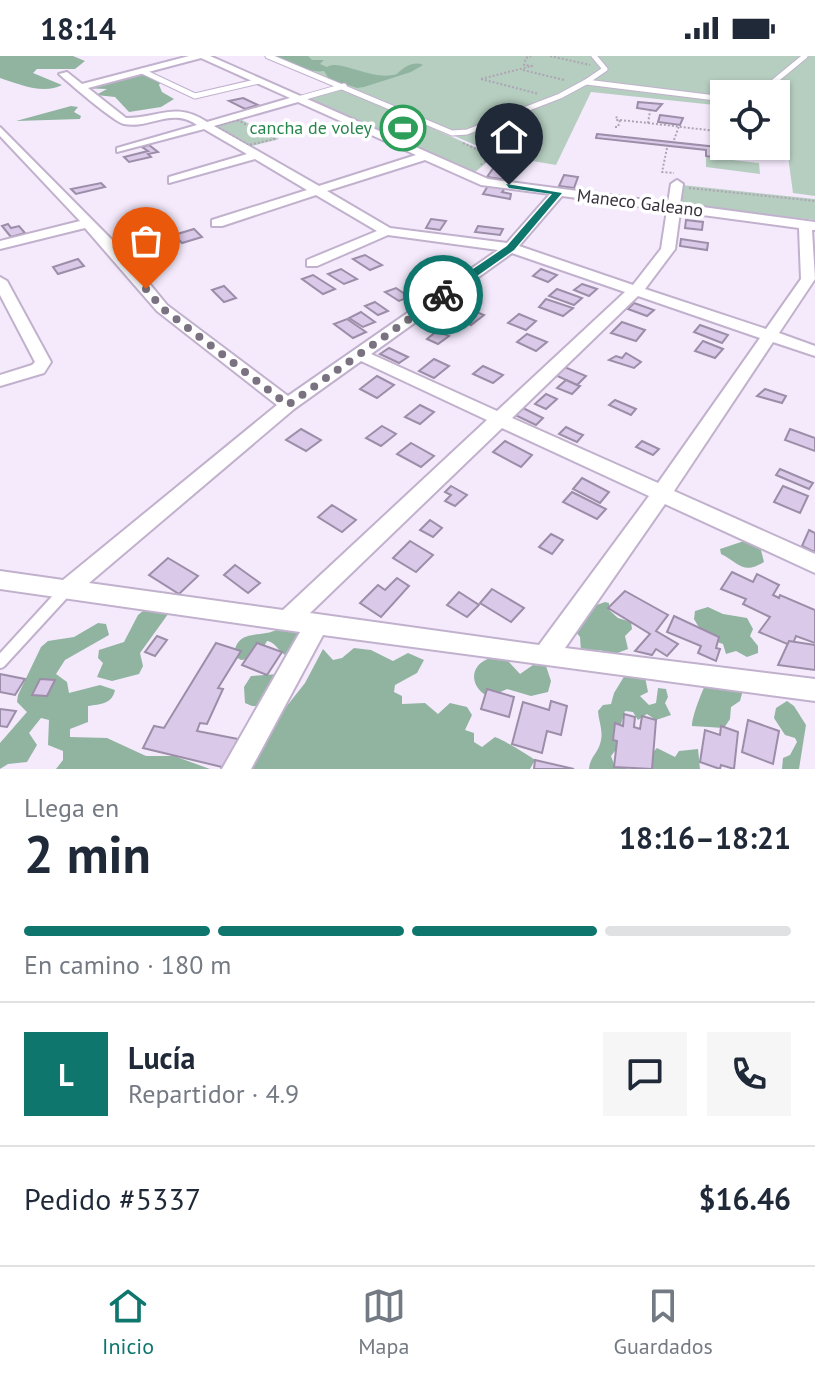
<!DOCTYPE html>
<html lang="es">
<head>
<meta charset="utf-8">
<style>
	:root { --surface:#fff; --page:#f6f6f7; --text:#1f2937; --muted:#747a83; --line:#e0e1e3; --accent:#0f766e }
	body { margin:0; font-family:"PT Sans",sans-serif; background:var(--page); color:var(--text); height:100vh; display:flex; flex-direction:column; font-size:30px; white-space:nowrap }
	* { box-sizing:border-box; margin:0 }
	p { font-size:26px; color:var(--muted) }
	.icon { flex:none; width:44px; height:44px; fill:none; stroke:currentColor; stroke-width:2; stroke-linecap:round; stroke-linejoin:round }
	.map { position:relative; height:713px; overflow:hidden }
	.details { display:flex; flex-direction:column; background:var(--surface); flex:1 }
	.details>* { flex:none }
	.tools { position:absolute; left:710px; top:24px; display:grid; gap:16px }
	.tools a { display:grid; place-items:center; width:80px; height:80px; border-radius:0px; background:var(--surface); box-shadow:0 2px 6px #0004; font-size:40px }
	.pin { position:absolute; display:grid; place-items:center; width:68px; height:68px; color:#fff; margin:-82px -34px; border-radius:50% 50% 50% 0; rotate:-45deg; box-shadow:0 0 8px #0007 }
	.pin .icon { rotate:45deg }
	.courier { position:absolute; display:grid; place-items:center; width:80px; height:80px; margin:-40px; border:6px solid #0f766e; border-radius:50%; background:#fff; color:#222; box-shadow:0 2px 10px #0007 }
	.summary em { font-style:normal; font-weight:700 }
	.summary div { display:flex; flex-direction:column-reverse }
	.summary { display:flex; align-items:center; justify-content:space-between; height:136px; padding:0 24px }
	h1 { font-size:52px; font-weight:700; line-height:60px }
	.bar { display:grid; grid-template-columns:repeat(4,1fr); gap:12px 8px; align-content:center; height:96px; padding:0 24px }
	.bar i { height:10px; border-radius:6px; background:var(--line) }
	.bar .current { background:var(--accent) }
	.bar p { grid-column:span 4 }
	.line { display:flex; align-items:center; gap:20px; padding:0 24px; border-top:2px solid var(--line) }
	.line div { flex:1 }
	.round { display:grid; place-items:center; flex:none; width:84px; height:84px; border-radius:0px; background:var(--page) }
	.status { display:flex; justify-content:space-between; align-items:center; height:56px; padding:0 40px; background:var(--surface); direction:ltr }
	.status svg { height:22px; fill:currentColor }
	.tab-bar { display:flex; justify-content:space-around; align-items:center; height:112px; border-top:2px solid var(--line); background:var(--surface); font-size:22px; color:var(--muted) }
	.tab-bar a { display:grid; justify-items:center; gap:4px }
	.tab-bar .current { color:var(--accent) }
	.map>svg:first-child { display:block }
	.green { fill:#b6cec0 }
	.forest { fill:#91b4a0 }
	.building { fill:#dac9e8; stroke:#9c8da8; stroke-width:2 }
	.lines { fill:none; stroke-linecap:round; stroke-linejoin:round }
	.lane-far1-casing { stroke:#c1b1cd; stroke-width:7 }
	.lane-casing { stroke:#c1b1cd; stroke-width:16 }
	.street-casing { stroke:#c1b1cd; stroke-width:4 }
	.path { stroke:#ada4b4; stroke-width:2; stroke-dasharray:2 2; stroke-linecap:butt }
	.lane-far1 { stroke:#fff; stroke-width:5 }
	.lane { stroke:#fff; stroke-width:12 }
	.street { fill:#fff; fill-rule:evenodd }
	.route { fill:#0f766e }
	.done { stroke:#7a7280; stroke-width:8; stroke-dasharray:0 14.4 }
	.labels { text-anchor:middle; stroke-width:7; stroke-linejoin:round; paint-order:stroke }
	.far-leisure-label { font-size:18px; fill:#27864d; stroke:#fff; text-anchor:end }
	.far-street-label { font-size:18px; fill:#38313d; stroke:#fff }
</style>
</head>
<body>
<div class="status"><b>18:14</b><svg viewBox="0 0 49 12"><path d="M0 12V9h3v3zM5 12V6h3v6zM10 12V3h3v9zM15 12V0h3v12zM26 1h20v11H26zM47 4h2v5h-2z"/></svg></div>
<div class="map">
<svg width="815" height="713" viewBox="0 0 815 713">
	<rect width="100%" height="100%" fill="#f4eafc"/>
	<!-- green -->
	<g class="green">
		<path d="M272,0H815V140L793,137L782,57L776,56V38H724V50L591,36L556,109L498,99Z"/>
		<path d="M341,32L495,100L475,116L307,42Z"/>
		<path d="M238,62L279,83L248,91L212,70Z"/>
		<path d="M706,101L759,107L760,118L706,111Z"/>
		<path d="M682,129L815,143V164L679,148Z"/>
	</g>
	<!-- forest -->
	<g class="forest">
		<path d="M0,0H73L85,5L75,13H37L33,17L62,29C44,39 18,28 0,22Z"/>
		<path d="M267,0H308L312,4H324L320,8L327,11C340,2 372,26 397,18C402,12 414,4 423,9L411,16L364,31L357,32L329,23L324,15C307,18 286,3 267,0Z"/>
		<path d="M140,18L161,25L159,29L162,36L174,43L161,51L129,56L115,41L96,39L107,33L77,32L107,27L108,21Z"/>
		<path d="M71,50L78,51L74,56L81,60L80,63L16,65Z"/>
		<path d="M744,485L760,490L764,506C743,519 739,507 721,498L720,493Z"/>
		<path d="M605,546L609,547V554L618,562L631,566L632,573L625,580L628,593L615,598L599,594L581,595L580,581L575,575L591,551Z"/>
		<path d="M149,550L171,554L140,597L143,610L139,618L112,625L97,621L103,607L98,602L99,594L124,586L138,559Z"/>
		<path d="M708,551L723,558L747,562L753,573L750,580L758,590V597L747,601L736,595L726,598L723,588L714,585L712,578L700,573L694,563L695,555Z"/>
		<path d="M98,567L106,568L109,579L65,604L56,618L67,626L69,637L100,629L115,634C112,648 101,648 88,650V666L70,673V681L107,682L146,700H174L210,713H56L63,704V695L48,689L49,664L41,662L29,677L37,689L27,706L8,708L0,713V687L27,656L17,646L18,639L41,591L48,585L74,581Z"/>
		<path d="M278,573H291L301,578L290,601C279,599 277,586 267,585L257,602L241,604L234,600C236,571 261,583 278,573Z"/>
		<path d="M354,592L371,594L393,605L408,597L424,604L417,617L395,629L394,636L402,640V648L425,647L438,658L450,647L467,651L472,659L465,674L474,677V686L482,691L495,681C502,683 528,699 535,704L530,713H237L305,627L323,593L333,604L342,602Z"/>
		<path d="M491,602L508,605L520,618L533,609L546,610L551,625L548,636L531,640L507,633L496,638H484C468,626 472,607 491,602Z"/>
		<path d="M279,618L266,650H252L245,647L244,631L251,620Z"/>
		<path d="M625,619L645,621L648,636L640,640L649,649L656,647L658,632L666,633L668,641L665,647L671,659L656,664L647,658L638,664L633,656L625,655C622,664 617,681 618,691L611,700L614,708L629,713H589C590,701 597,698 600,688C604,676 599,667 598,655L603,649L611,648L614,637Z"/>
		<path d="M708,623L743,634L740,645L731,651L730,663L724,672L692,670C692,659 703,633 708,623Z"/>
		<path d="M787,645L794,650L806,669L799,713H782L783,702L790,699L797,686L795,682L785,679L774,662L776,652Z"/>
		<path d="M657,692L675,701L679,695L698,693L700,713H652V697Z"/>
	</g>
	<!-- building -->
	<g class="building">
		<path d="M243,42L258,49L245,53L229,45Z"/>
		<path d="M638,46L662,48L656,55L637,52Z"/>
		<path d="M660,59L683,62L680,69L658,66Z"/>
		<path d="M597,78L717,91V102L706,100V94L596,82Z"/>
		<path d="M149,89L158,96L148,98L151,101L129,106L124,101L148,95L142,91Z"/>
		<path d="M742,90L763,91L764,97L736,96V91Z"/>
		<path d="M501,101L520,104L507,124L487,121Z"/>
		<path d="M564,119L578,121L574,132L559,130Z"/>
		<path d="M101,127L105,131L76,138L71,133Z"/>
		<path d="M489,128L506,131L502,136L511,138L510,143L483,138Z"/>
		<path d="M431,163L446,165L440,174L426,172Z"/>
		<path d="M686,164L703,166L702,174L685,172Z"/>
		<path d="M8,168L11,172L19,170L25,177L11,181L2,170Z"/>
		<path d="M478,170L503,173L500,179L475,176Z"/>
		<path d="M194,173L202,181L182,187L174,179Z"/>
		<path d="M681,183L708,187L707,194L680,190Z"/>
		<path d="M365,199L382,209L370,214L353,203Z"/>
		<path d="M78,203L84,210L58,218L53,211Z"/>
		<path d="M341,213L357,223L344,228L328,218Z"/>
		<path d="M541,213L557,219L548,226L533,220Z"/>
		<path d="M313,219L335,233L323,238L302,223Z"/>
		<path d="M582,228L597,233L589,240L574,234Z"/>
		<path d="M224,230L236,242L224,246L212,234Z"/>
		<path d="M396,232L409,241L399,245L385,236Z"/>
		<path d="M557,233L582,242L574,249L549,240Z"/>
		<path d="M546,243L573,252L563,260L539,251Z"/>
		<path d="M375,246L388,255L378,259L365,250Z"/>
		<path d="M634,247L654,254L647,260L628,253Z"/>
		<path d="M469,253L484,259L471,269L456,263Z"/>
		<path d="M361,256L375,266L363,271L349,262Z"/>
		<path d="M519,258L536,265L526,274L508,267Z"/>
		<path d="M347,263L366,276L353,282L334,268Z"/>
		<path d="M445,263L458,268L449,275L436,270Z"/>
		<path d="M622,266L645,274L636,285L611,277Z"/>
		<path d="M700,269L728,279L722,287L694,276Z"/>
		<path d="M437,275L449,280L438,288L427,283Z"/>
		<path d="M527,278L547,286L536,295L517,286Z"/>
		<path d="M703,285L723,293L715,302L695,295Z"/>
		<path d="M389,292L408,301L399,307L380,298Z"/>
		<path d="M626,297L641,306L634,312L609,304L616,300L622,302Z"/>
		<path d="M434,303L449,310L434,322L419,315Z"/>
		<path d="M483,310L503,319L493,327L473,318Z"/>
		<path d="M562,310L586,320L577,329L553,318Z"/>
		<path d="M377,320L394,329L377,342L360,333Z"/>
		<path d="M566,324L577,329L580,330L572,338L557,332Z"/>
		<path d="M765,333L786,340L782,347L757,340Z"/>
		<path d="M546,338L557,343L546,353L535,348Z"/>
		<path d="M615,344L636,353L631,359L609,349Z"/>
		<path d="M420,349L434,356L420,368L405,361Z"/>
		<path d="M521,351L543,362L536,369L513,358Z"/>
		<path d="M382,370L396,378L381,390L366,382Z"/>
		<path d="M566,371L578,377L583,379L577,386L559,378Z"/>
		<path d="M301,373L321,384L306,395L286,384Z"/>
		<path d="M790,373L815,382V395L785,384Z"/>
		<path d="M505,385L532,399L521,411L493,396Z"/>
		<path d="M642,385L659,393L653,399L636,391Z"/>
		<path d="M411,387L434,400L421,411L397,398Z"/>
		<path d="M780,413L813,427L809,433L776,419Z"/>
		<path d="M582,422L609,436L600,447L573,433Z"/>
		<path d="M451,430L467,439L455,450L445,445L451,439L445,436Z"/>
		<path d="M783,430L808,440L800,457L774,446Z"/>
		<path d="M572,436L606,453L597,463L563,446Z"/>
		<path d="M332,449L356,464L342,476L318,461Z"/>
		<path d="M430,464L442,472L433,481L420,474Z"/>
		<path d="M809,474L815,477V496L802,490Z"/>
		<path d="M551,478L563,484L552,498L539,491Z"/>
		<path d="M410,485L433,499L416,516L393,502Z"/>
		<path d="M168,502L198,520L179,538L149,519Z"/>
		<path d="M235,509L260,527L248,537L224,519Z"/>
		<path d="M732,516L753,526L757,518L779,529L773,539L779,542L780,539L815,554V587L796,580L792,590L759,576L770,561L743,548L746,543L721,533Z"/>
		<path d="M397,522L409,530L381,561L360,547L378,529L385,534Z"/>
		<path d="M492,533L524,552L511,566L480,547Z"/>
		<path d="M625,535L668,559L656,575L678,588L667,600L656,593L652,599L635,595L650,578L608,552Z"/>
		<path d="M459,536L479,549L467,561L447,549Z"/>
		<path d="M674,560L719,581L716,592L720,593L716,605L698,597L701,590L667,576Z"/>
		<path d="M157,580L167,584L155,600L145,596Z"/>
		<path d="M789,585L815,589V614L778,609Z"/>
		<path d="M216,587L241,595L218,632L223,633L207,668L200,667L197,675L238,683L226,712L143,692L154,670L164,672Z"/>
		<path d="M257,587L282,596L267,619L242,609Z"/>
		<path d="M0,618L25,623L15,639L0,636Z"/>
		<path d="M40,623L55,624L47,640L32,639Z"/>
		<path d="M487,633L514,641L509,661L481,653Z"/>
		<path d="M551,645L567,650L561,679L547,675L542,697L512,688L523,646L549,654Z"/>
		<path d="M0,653L16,655L7,671L0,670Z"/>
		<path d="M624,658L635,661L634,671L640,673L642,660L656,664L652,713L614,711L617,685L613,684L615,667L623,670Z"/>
		<path d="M748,664L779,675L773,708L742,696Z"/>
		<path d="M721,670L738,676L734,713L721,709L720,713L700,706L705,674L720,679Z"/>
		<path d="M535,704L574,713H534Z"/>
	</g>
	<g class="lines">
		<!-- lane-far1 casing -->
		<g class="lane-far1-casing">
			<g id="lane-far1">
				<path d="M268,0L452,77L467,76L560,40L586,26"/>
				<path d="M594,0L605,13L586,26L724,43"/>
				<path d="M142,15L195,40L259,25"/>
				<path d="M759,38L805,0"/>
				<path d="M298,43L344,30"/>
			</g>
		</g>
		<!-- lane casing -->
		<g class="lane-casing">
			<path id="lane" d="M0,606L67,533"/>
		</g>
		<!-- street casing -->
		<g class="street-casing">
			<g id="street">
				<path d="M189,0H210L488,123L668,147L671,128L677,124L683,128L680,148L815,166V174H812L815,223L779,277L815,290V300L773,286L674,435L815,498V517L665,448L565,592L815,623V645L323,579L251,713H222L300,576L0,533V515L63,524L277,349L157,255L85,172L0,193V185L80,165L0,80V71L120,192L167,249L288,340L498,194L388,179L317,210H307V204L377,175L316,139L222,170H212V164L307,134L255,103L169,127V121L247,98L204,73L117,96V92L197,69C171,51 151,73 124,68C114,66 69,27 59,18L67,16L82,28ZM201,2L290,42L207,66C176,45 159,62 126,62L88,32ZM298,46L416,99L319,130L214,70ZM425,104L481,129L550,138L507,187L390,172L327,135ZM562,140L667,154L661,193L633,229L519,190ZM680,156L799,172L801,223L766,273L645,233L675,193ZM512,197L625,236L497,355L371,298ZM638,240L760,282L658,427L512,362ZM361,305L487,364L283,554L89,527L294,353ZM502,372L649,440L539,589L310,557Z"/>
				<path d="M0,221L7,225L51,306L44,317L0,330V319L32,309L35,306L0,239Z"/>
			</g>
		</g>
		<!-- path -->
		<g class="path">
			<path d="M550,0L590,9"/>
			<path d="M523,14L564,24"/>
			<path d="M481,23L539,38"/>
			<path d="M481,23L532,10L524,9L526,2L531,0"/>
			<path d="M237,64L276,83L248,89L215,70Z"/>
			<path d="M620,64L648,67L650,55"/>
			<path d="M648,67L724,76"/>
			<path d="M615,71H618L620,64H616L617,59"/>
			<path d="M718,75L721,63"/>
			<path d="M674,84L679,70"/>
			<path d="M463,87L492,100L479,110"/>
			<path d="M667,92L662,116L674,117"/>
			<path d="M689,132L815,145"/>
		</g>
		<!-- lane-far1 -->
		<use href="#lane-far1" class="lane-far1"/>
		<!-- lane -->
		<use href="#lane" class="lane"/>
		<!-- street -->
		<use href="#street" class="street"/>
	</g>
	<!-- route -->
	<path class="route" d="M506,128L562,137L514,194L447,241H439V236L507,190L552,138L509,132Z"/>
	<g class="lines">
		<!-- done -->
		<path class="done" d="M146,233L162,252L288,349L443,239"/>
	</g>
	<!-- icons -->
	<defs>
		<g id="stadium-ring" transform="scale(2.3)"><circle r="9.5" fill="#fff" stroke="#2e9e5b" stroke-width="1.5"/><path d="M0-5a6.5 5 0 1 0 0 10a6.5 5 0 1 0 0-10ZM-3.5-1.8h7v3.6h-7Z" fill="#2e9e5b"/></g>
	</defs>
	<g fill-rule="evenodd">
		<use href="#stadium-ring" x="403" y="72"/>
	</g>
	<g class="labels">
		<!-- far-leisure labels -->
		<g class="far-leisure-label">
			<text x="372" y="78">cancha de voley</text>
		</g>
		<!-- far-street labels -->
		<g class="far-street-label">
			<text transform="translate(640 147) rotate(7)" y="6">Maneco Galeano</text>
		</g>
	</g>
</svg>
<div class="tools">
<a><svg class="icon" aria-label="locate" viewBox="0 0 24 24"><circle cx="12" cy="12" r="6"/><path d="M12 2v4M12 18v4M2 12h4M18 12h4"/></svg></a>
</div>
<div class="pin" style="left:146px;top:233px;background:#ea580c"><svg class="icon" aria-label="bag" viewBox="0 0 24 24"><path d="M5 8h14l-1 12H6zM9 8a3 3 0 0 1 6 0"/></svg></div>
<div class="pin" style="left:509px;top:129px;background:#1f2937"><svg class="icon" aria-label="home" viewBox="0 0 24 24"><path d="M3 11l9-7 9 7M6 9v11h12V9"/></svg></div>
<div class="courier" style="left:443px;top:239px"><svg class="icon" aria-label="bike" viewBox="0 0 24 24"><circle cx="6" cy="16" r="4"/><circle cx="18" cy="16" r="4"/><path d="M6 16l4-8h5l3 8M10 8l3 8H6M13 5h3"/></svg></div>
</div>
<section class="details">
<div class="summary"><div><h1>2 min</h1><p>Llega en</p></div><em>18:16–18:21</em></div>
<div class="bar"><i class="current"></i><i class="current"></i><i class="current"></i><i></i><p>En camino · 180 m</p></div>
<div class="line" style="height:144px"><b class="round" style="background:var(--accent);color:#fff">L</b><div><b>Lucía</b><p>Repartidor · 4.9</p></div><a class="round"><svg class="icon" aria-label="chat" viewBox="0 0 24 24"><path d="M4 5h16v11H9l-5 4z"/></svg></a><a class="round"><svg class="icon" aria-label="phone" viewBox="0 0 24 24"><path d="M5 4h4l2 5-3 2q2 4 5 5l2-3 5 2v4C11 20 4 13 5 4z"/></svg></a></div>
<div class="line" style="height:104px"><div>Pedido #5337</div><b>$16.46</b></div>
</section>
<nav class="tab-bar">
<a class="current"><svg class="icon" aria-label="home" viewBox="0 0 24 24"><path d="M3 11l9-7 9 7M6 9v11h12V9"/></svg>Inicio</a>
<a><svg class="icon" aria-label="map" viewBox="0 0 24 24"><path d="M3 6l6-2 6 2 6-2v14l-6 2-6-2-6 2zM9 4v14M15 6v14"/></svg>Mapa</a>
<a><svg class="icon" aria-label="saved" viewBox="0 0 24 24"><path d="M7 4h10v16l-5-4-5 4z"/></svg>Guardados</a>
</nav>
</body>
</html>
